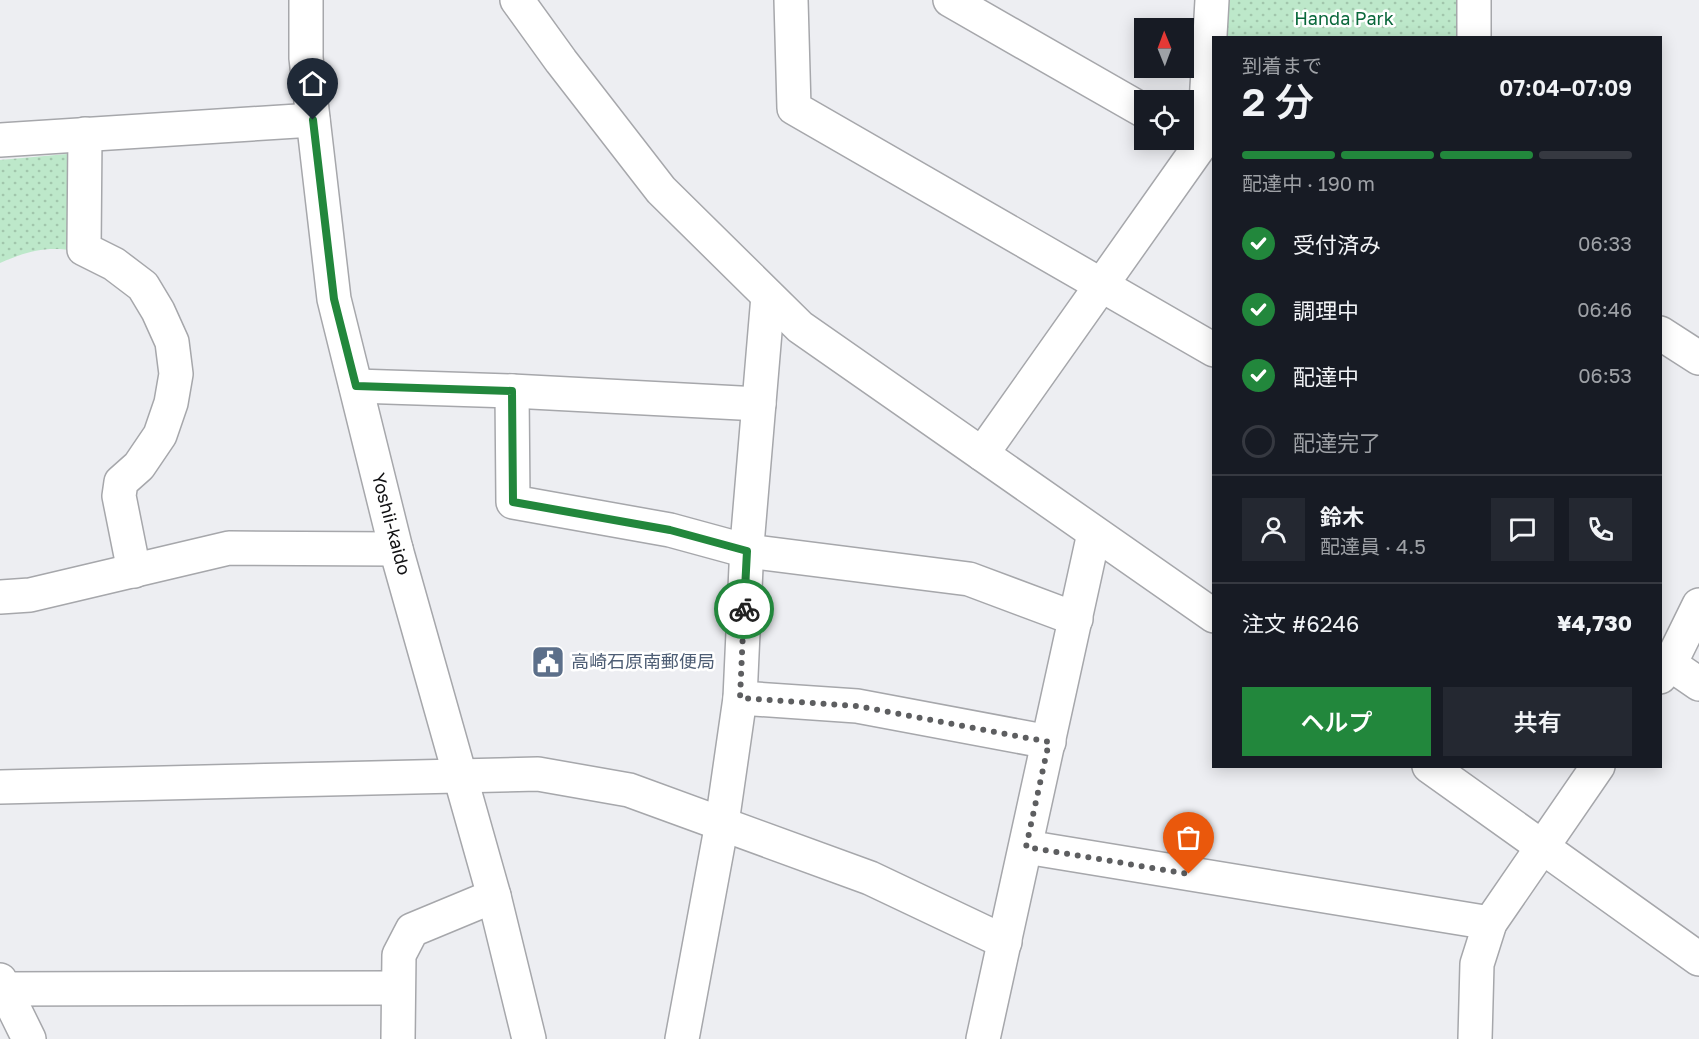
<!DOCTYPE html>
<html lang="ja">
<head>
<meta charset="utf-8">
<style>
	:root { --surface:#171b24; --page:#242831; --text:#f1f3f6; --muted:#9ea1a6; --line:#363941; --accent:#22873c }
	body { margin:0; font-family:"Golos Text","Noto Sans JP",sans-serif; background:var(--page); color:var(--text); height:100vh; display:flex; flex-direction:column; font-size:22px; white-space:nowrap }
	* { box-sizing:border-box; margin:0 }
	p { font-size:20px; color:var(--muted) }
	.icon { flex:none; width:33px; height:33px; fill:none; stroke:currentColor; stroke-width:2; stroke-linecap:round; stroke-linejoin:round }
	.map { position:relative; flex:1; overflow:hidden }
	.panel { position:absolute; left:1212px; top:36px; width:450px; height:732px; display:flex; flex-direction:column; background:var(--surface); border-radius:0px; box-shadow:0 3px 15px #0003 }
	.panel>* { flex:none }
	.needle { width:39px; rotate:359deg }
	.buttons { position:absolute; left:1134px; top:18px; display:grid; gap:12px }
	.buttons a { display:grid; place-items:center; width:60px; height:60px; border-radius:0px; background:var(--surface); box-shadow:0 3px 15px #0003; font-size:30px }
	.pin { position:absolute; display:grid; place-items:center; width:51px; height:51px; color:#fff; margin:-62px -26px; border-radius:50% 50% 50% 0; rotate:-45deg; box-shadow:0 0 6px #0007 }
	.pin .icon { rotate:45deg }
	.courier { position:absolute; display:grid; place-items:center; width:60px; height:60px; margin:-30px; border:4px solid #22873c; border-radius:50%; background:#fff; color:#222; box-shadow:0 2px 8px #0007 }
	.headline em { font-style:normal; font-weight:600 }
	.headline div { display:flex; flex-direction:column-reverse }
	.headline { display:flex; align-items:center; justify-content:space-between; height:102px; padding:0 30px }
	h1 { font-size:39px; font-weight:600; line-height:45px }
	.bar { display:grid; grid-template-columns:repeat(4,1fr); gap:9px 6px; align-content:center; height:72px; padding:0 30px }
	.bar i { height:8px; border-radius:4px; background:var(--line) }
	.bar .active { background:var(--accent) }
	.bar p { grid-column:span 4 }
	.line { display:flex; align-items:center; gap:15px; padding:0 30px; border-top:2px solid var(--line) }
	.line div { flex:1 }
	.round { display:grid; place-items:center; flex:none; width:63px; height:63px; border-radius:0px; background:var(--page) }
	ol { padding:0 30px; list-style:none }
	li { display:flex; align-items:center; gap:18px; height:66px }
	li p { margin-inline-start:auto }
	li .icon { padding:6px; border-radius:50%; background:var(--accent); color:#fff; stroke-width:4 }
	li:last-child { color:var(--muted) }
	li i { width:33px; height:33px; border:3px solid var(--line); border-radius:50% }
	.primary-button { display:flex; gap:12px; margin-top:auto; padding:12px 30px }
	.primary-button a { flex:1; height:69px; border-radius:0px; background:var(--accent); color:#fff; font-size:24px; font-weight:600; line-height:69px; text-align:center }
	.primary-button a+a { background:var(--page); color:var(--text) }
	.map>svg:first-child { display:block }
	.park { fill:url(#park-dots) }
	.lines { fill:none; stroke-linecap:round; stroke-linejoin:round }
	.minor-casing { stroke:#a6a7ab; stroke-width:36 }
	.major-casing { stroke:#a6a7ab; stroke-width:36 }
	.minor { stroke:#fff; stroke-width:33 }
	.major { stroke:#fff; stroke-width:33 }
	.done { stroke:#5d5e60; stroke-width:6; stroke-dasharray:0 10.8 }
	.route { stroke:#22873c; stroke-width:8 }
	.labels { text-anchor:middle; stroke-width:5; stroke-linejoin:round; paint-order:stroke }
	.park-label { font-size:18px; fill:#0a683b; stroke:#fff }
	.street-label { font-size:18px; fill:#101012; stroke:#fff }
	.service-label { font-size:18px; fill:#4e5e75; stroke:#fff; text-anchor:start }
</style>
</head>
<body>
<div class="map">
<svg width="1699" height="1039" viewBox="0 0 1699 1039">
	<defs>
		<pattern id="park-dots" width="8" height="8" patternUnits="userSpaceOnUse" patternTransform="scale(1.5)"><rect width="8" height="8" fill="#bde8ca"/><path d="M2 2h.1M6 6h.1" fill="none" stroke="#a1c6ac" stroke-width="1.8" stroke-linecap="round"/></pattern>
	</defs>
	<rect width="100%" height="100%" fill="#edeef2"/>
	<!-- park -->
	<g class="park">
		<path d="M1228,0H1461V37L1226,38Z"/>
		<path d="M67,154L78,164L76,251C46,246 28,251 0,263V160Z"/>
	</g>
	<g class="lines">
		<!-- minor casing -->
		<g class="minor-casing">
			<g id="minor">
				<path d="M517,0L561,61L661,190L800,327L1214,616"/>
				<path d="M791,0L794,108L1214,350"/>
				<path d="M950,0L1144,111"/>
				<path d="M1474,38V0"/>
				<path d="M85,134L84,249L114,264L143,286L158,311L172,342L176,374L171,403L160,435L139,466L121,482L119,496L134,571"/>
				<path d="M0,140L313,120"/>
				<path d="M1660,333L1699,358"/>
				<path d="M356,386L512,391L759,404"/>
				<path d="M512,391L513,502L670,530L747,551L969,579L1076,619"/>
				<path d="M982,454L1204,140L1212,0"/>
				<path d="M0,597L30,595L229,548L396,549"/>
				<path d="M1670,664L1699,684"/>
				<path d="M1660,677L1670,664L1699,605"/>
				<path d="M740,698L857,706L1049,742"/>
				<path d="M1429,766L1699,959"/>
				<path d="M0,787L538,774L629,790L870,878L1005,942"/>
				<path d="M1026,847L1490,923"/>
				<path d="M0,980L29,1039"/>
				<path d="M4,989L398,988"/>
				<path d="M398,1039L399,955L412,930L494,896"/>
				<path d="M682,1039L722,823L740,698L747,545L768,296"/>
				<path d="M983,1039L1094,533"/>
				<path d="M1475,1039L1477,964L1490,923L1598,766"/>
			</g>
		</g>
		<!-- major casing -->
		<g class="major-casing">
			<path id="major" d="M306,0V58L334,299L396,549L494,896L529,1039"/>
		</g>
		<!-- minor -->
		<use href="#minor" class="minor"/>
		<!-- major -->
		<use href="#major" class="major"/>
	</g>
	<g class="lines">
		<!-- done -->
		<path class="done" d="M744,609L740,698L857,706L1049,742L1026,847L1189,874"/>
		<!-- route -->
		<path class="route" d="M313,120L334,299L356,386L512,391L513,502L670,530L747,551L744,609"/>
	</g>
	<!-- icons -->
	<defs>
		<g id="civic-square" transform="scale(1.725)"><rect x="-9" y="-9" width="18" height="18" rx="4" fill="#5c6f8a" stroke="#fff"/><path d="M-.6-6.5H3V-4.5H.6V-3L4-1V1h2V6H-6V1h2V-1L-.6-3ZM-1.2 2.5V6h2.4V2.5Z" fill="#fff"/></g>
	</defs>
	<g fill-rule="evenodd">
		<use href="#civic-square" x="548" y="662"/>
	</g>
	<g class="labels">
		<!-- park labels -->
		<g class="park-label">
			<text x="1344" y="25">Handa Park</text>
		</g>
		<!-- street labels -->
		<g class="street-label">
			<text transform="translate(391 524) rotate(75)" y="6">Yoshii-kaido</text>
		</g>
		<!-- service labels -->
		<g class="service-label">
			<text x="571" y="668">高崎石原南郵便局</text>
		</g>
	</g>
</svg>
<div class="buttons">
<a><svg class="needle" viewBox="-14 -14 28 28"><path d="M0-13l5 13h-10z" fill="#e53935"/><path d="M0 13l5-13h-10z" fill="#9ea1a6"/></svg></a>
<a><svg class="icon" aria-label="locate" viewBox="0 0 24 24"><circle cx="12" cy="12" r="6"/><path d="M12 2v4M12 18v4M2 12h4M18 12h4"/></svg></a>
</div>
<div class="pin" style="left:1189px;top:874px;background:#ea580c"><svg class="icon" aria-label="bag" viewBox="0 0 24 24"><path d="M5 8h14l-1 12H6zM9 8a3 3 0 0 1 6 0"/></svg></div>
<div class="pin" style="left:313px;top:120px;background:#1f2937"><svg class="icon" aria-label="home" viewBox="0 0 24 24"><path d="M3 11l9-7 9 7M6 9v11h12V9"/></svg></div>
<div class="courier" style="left:744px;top:609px"><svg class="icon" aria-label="bike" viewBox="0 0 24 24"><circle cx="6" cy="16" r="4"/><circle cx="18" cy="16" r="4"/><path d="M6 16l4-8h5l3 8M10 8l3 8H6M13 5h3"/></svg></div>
<section class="panel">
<div class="headline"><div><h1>2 分</h1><p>到着まで</p></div><em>07:04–07:09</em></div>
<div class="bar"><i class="active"></i><i class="active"></i><i class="active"></i><i></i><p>配達中 · 190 m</p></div>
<ol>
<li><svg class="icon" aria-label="check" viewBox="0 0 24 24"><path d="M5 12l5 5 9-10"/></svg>受付済み<p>06:33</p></li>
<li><svg class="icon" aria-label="check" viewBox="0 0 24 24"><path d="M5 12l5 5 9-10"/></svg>調理中<p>06:46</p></li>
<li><svg class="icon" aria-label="check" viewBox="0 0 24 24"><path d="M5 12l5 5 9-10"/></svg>配達中<p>06:53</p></li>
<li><i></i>配達完了</li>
</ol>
<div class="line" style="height:108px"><a class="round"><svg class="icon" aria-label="person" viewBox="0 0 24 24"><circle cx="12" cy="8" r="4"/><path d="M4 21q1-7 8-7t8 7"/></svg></a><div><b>鈴木</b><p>配達員 · 4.5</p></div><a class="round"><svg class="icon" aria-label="chat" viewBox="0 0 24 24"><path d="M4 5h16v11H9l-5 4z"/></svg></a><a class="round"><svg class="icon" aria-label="phone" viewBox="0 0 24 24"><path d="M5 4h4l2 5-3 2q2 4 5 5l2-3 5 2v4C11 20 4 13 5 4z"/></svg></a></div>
<div class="line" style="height:78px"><div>注文 #6246</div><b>¥4,730</b></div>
<div class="primary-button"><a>ヘルプ</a><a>共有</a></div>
</section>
</div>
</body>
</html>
